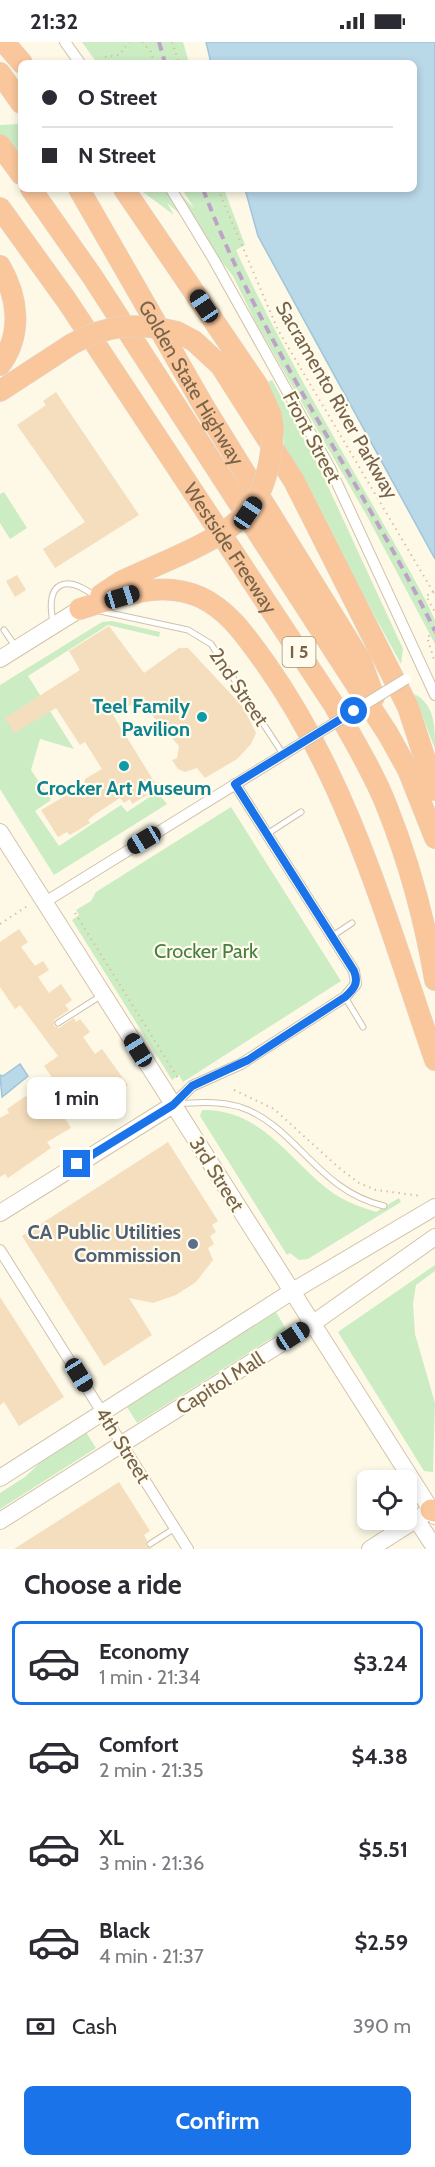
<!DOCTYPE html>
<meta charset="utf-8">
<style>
body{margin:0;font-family:Cabin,sans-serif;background:#f7f7f7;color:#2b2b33;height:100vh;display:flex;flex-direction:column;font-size:22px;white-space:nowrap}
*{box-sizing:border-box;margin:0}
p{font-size:20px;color:#7c7c81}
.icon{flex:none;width:33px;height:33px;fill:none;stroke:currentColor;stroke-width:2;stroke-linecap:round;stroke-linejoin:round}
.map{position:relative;height:1507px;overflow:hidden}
.panel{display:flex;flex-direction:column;background:#fff;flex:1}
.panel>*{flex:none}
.top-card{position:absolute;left:18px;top:18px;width:399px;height:132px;border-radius:9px;box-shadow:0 3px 9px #0003;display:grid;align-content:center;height:132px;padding:0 24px;background:#fff}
.tools{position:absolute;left:357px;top:1428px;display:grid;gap:12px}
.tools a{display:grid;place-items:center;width:60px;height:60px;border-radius:9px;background:#fff;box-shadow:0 3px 9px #0003;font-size:30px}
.end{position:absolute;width:27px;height:27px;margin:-14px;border:8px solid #1a73e8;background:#fff;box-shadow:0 0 0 3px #fff}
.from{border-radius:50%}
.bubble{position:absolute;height:42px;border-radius:9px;background:#fff;box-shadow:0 3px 9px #0003;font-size:20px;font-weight:700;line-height:42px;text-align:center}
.car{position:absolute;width:18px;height:36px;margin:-18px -9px;border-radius:8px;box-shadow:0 0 4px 2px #0007;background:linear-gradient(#222 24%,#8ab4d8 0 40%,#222 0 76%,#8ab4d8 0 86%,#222 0)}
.top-card b{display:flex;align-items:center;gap:21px;height:57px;font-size:22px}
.top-card b+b{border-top:2px solid #e1e1e2}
.top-card i{width:15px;height:15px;background:#2b2b33}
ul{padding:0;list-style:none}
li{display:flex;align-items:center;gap:18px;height:84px;margin:0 12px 9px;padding:0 12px;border:3px solid transparent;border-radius:9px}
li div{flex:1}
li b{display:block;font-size:22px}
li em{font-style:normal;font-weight:700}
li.on{border-color:#1a73e8}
li>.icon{width:54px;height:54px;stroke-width:1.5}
h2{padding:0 24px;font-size:27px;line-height:72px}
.pay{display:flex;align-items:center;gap:15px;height:66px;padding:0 24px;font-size:22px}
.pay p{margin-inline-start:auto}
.cta{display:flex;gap:12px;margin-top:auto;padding:12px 24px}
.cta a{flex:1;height:69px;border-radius:9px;background:#1a73e8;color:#fff;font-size:24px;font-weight:700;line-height:69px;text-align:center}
.status{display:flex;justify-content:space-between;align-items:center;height:42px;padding:0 30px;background:#fff;direction:ltr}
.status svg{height:16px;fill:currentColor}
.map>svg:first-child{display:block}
</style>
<div class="status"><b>21:32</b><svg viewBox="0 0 49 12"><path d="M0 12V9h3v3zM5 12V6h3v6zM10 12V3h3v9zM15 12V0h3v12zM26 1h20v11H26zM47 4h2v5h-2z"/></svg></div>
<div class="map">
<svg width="435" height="1507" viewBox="0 0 435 1507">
<rect width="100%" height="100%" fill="#fdf9e6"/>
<g fill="#ccecc4">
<path d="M82 0H183L189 21H97Z"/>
<path d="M21 82V110H0V83Z"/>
<path d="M139 147H175L194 166 182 147H224L245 203 236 208C291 330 364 442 427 561L435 578V602L367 474 256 281 233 234 192 182 167 161 174 173Z"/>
<path d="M272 338 319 425 403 607 401 622 284 408 283 391 268 340Z"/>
<path d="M4 450 27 486 10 497 0 481V452Z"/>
<path d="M112 579 160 590 159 595 108 583 28 634 74 707 40 697 31 728 51 758 35 769 59 804 121 763 127 770 157 750 167 762 54 833 0 747V643L102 580Z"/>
<path d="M414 652C435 662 435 685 435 707Z"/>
<path d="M231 765 341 939 183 1040 179 1033 172 1038 72 878 79 873 76 868 91 859 96 850Z"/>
<path d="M202 1068C263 1067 289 1119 333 1151 346 1160 361 1165 376 1170L399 1156 401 1160 308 1217 299 1218 290 1211 287 1213 200 1074Z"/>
<path d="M435 1223V1229L416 1243 413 1262 415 1292 435 1361 433 1430 424 1429 338 1290Z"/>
<path d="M276 1270 286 1287 137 1381 127 1365Z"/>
<path d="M86 1390 96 1406 0 1467V1451L25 1435 44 1417Z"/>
</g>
<g fill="#b9d8e8" stroke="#9fc5da" stroke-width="1.5">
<path d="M206 0H435V517L258 194 245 147H414V21H211Z"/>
<path d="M20 1022 28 1034 2 1055 0 1033 3 1034Z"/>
</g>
<g fill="#f4debd">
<path d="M56 350 139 473 55 526 43 507 85 480 17 383 46 363 43 359Z"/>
<path d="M17 533 26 548 15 555 6 539Z"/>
<path d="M109 584 144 631 179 606H188L243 665 256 691 251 702 237 717 205 736 197 726 185 730 178 727 172 718 177 716 179 704 139 658 113 673 155 741 149 745 152 750 132 762 130 757 124 761 120 756 94 773 88 778 90 781 70 793 67 790 58 795 41 768 84 743 85 737 102 727 85 700 80 703 56 666 14 691 5 676 80 628 69 609Z"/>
<path d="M19 887 28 900 21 905 35 924 43 919 49 928 38 935 49 951 61 942 72 958 65 963 69 968 54 978V984L59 986 74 976 76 980 80 977 90 990 83 995 95 1012 102 1007 128 1043 123 1047 126 1052 121 1056 122 1058 97 1076 81 1055 61 1070 71 1086 47 1100 51 1106 8 1136 5 1132 0 1135V1076L9 1071 7 1067 26 1054 33 1065 61 1048 44 1024 58 1014 20 963 15 967 0 945V900Z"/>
<path d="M168 1100 218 1179 212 1183 216 1190 210 1194 214 1202 208 1206 213 1218 196 1240 176 1253 153 1261 129 1256 152 1293 104 1324 22 1194Z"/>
<path d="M0 1255 64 1355 19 1384 4 1360 0 1363Z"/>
<path d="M119 1440 150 1489 144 1493 147 1498 146 1504 153 1507H14Z"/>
</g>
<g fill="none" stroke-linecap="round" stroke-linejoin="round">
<defs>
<g id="lane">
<path d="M100 569 188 588 211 602 283 712"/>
<path d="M53 580C45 539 66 532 96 555"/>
<path d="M4 588 15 604"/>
<path d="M267 792 301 770"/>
<path d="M331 895 352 881"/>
<path d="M345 955 363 985"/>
<path d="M58 981 102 953"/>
<path d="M176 1062C198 1060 219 1059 240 1065 297 1084 316 1148 384 1164"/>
<path d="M150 1502 175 1486"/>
</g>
<g id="street">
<path d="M65 0 80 21"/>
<path d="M171 147 214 218 330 426 435 653"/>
<path d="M45 860 302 701"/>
<path d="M173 1063 192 1044 241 1022 345 955 356 942 354 929 235 742"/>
<path d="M0 1208 188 1507"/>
</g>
<g id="secondary">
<path d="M0 617 80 567"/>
<path d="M0 790 435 1474"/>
<path d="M0 1171 173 1063"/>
<path d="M0 1436 291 1250 435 1165"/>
<path d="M416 1477 435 1506"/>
<path d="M0 1479 312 1282 435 1195"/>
<path d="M370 1507 431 1468"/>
</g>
<g id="highway">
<path d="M4 0 22 21"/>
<path d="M0 31 21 61"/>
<path d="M0 103 21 132"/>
<path d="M31 147 92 234 388 692 408 728 435 796"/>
<path id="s1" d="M79 147 203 363 361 619 374 655"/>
<path d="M124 147 258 344 271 373 273 387"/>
<path id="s2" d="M0 166 67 259 334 663C352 696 373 729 387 765 409 820 425 879 435 938"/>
<path d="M0 224C18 255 23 292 0 323"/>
<path d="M177 290 194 299 221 324 294 439 408 665 435 748"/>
<path d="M0 349 72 302"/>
<path d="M101 553 122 539 180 513"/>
<path d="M80 567C119 555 160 537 200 555 230 569 247 596 266 622 350 741 388 883 435 1018"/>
<path d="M431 1468 435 1469"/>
</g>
</defs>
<use href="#lane" stroke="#d0c2ab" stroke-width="7"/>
<use href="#street" stroke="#d0c2ab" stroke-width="12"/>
<use href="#secondary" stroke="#d3c4a9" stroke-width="18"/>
<use href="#highway" stroke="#dfdad3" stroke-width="22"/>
<g stroke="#d9c19f" stroke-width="2" stroke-dasharray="1.5 4.5" stroke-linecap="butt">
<path d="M142 0 151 10 154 21"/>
<path d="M172 0 179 21"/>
<path d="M105 15 119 13 129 0"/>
<path d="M218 147 278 288 435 553"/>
<path d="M434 550 426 554 435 570"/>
<path d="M435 591 427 595 435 621"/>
<path d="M75 871 178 1036"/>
<path d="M0 882 29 863"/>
<path d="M234 1048 274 1067 338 1125 359 1141 376 1148 422 1154"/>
</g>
<use href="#lane" stroke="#fff" stroke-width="5"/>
<use href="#street" stroke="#fff" stroke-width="10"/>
<use href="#secondary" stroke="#fff" stroke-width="16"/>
<use href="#highway" stroke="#fac69b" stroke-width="21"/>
<g stroke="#bea3c8" stroke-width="4" stroke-dasharray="9 6" stroke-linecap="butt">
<path d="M159 0 165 21"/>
<path d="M203 147C262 304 362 440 435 589"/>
</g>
<defs>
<path id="street-bridge" d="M302 701 406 637"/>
<g id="highway-bridge">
<path d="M72 302C107 282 139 280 177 290"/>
<path d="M180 513C245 483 269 462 273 387"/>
</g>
</defs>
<use href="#street-bridge" stroke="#d0c2ab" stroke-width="12" stroke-linecap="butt"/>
<use href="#highway-bridge" stroke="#dfdad3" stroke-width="22" stroke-linecap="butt"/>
<use href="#street-bridge" stroke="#fff" stroke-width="10"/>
<use href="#highway-bridge" stroke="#fac69b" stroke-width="21"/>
</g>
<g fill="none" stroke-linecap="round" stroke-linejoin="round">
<path stroke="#1a73e8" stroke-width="8" d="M77 1122 173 1063 192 1044 248 1018 345 955C354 947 359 941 354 929L235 742 354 669"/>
</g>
<g fill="#0f9aa8" stroke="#fffced" stroke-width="2">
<circle cx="202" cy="675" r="6"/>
<circle cx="124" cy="724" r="6"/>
</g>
<circle fill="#5c6f8a" stroke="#fffced" stroke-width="2" cx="193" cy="1202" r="6"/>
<g text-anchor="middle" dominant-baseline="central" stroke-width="4.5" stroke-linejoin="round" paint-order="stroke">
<rect fill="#fffced" stroke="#a0917a" stroke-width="1.5" x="282.5" y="595" width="33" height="30" rx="4.5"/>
<g font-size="18" font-weight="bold" fill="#786349">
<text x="299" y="610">I 5</text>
</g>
<g font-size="20" fill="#786349" stroke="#fffced">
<text stroke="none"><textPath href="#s1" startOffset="224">Golden State Highway</textPath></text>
<text transform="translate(337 358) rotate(60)">Sacramento River Parkway</text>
<text transform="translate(312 395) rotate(62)">Front Street</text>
<text stroke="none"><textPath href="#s2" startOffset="411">Westside Freeway</textPath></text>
<text transform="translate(239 645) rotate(56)">2nd Street</text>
<text transform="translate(217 1132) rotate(58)">3rd Street</text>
<text transform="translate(220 1341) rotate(-32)">Capitol Mall</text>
<text transform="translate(123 1403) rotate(58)">4th Street</text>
</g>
<g font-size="20" font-weight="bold" fill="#0d838f" stroke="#fffced" text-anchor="end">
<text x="190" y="664">Teel Family<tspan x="190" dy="23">Pavilion</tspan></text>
<text x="124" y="746" text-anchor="middle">Crocker Art Museum</text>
</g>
<g font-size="20" fill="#467f41" stroke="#fffced">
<text x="206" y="909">Crocker Park</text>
</g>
<g font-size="20" font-weight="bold" fill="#4e5e75" stroke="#fffced" text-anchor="end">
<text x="181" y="1190">CA Public Utilities<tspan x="181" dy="23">Commission</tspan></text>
</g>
</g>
</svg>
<div class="tools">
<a><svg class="icon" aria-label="locate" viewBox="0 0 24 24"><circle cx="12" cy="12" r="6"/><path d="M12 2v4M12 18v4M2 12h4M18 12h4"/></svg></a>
</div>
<i class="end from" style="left:354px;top:669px"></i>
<i class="end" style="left:77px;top:1122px"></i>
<div class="bubble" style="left:27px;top:1035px;width:99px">1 min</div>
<i class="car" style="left:204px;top:264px;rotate:326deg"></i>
<i class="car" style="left:248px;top:471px;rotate:34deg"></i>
<i class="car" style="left:122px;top:555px;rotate:73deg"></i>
<i class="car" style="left:144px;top:798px;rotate:239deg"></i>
<i class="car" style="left:138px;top:1008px;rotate:328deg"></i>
<i class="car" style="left:293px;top:1294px;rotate:57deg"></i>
<i class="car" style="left:79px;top:1333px;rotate:148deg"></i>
<div class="top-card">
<b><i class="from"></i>O Street</b>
<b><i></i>N Street</b>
</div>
</div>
<section class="panel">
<h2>Choose a ride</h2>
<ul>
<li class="on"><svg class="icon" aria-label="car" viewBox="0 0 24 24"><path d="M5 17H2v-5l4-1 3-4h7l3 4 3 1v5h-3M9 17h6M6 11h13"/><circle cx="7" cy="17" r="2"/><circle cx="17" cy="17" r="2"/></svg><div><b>Economy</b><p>1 min · 21:34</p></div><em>$3.24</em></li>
<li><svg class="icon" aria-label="car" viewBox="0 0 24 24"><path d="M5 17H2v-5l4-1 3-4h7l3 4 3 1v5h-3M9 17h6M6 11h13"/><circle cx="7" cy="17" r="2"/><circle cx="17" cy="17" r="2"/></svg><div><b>Comfort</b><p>2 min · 21:35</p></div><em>$4.38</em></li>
<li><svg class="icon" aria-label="car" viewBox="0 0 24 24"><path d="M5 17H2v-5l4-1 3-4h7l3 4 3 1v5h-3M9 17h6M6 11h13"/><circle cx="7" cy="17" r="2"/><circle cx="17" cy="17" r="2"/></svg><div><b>XL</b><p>3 min · 21:36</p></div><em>$5.51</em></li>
<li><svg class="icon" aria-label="car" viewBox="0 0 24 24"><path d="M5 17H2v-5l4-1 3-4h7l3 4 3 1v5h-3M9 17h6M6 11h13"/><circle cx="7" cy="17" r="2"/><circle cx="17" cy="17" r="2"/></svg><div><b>Black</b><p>4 min · 21:37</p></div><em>$2.59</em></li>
</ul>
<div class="pay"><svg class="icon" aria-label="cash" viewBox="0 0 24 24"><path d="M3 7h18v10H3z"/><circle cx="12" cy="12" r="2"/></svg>Cash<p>390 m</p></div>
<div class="cta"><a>Confirm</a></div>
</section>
